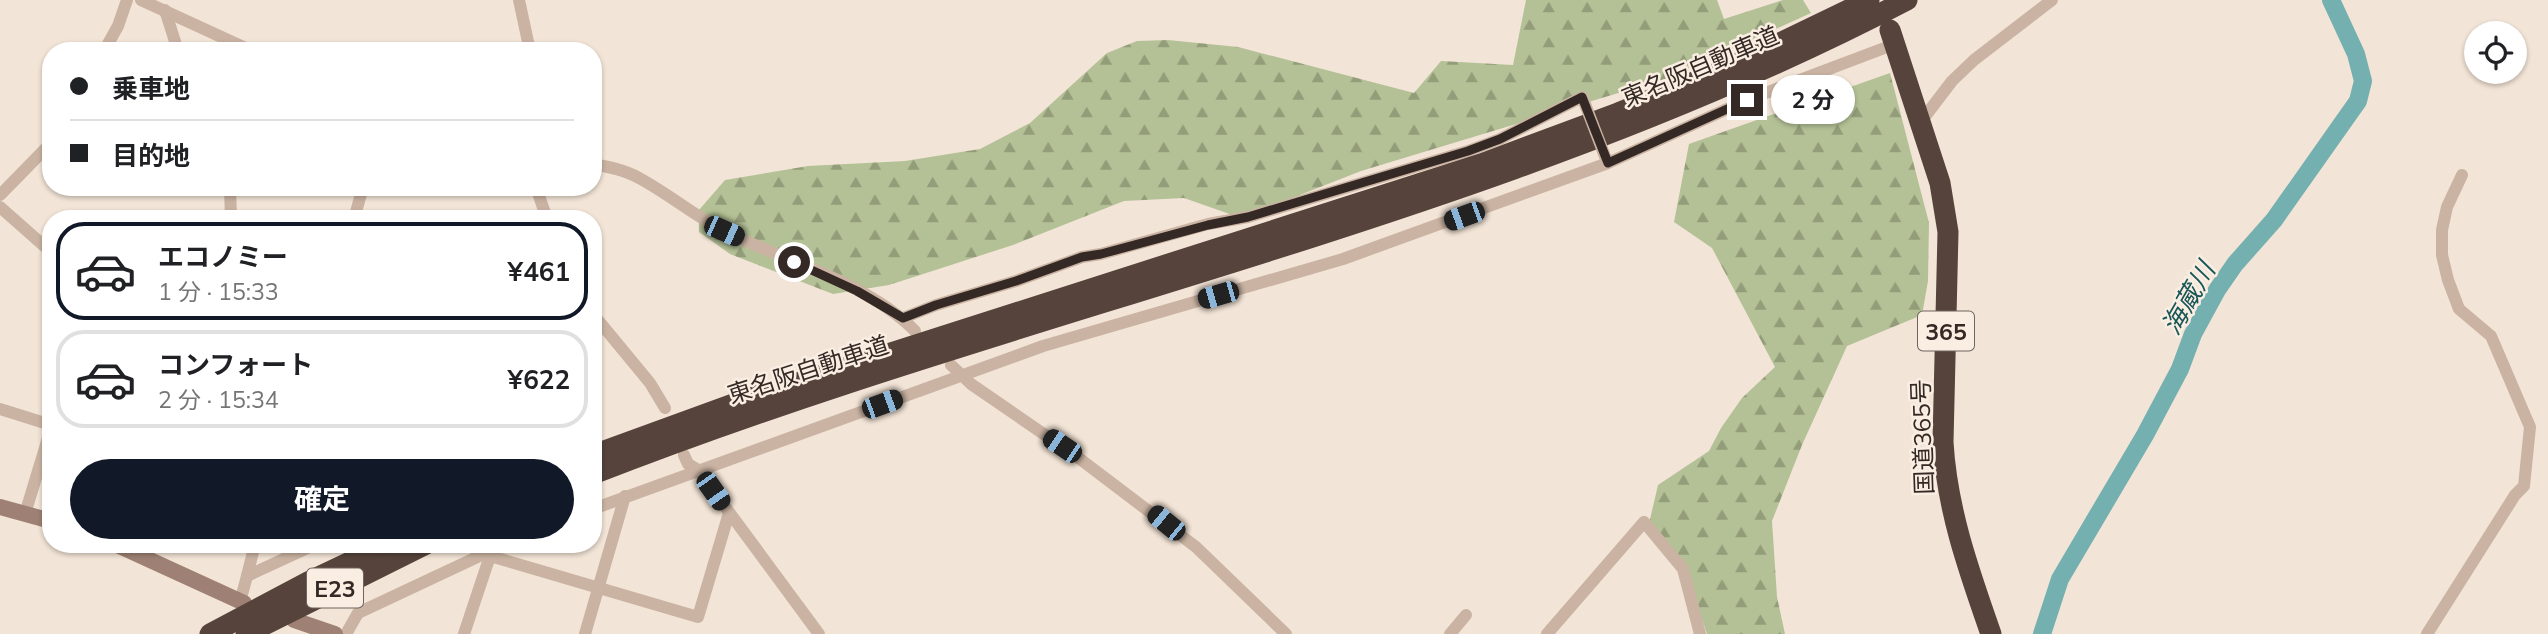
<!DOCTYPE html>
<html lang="ja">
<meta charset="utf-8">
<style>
body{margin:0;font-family:Mulish,"Noto Sans JP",sans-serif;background:#f6f6f6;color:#202124;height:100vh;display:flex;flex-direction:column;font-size:26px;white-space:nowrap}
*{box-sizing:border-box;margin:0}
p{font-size:23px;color:#757577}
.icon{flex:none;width:38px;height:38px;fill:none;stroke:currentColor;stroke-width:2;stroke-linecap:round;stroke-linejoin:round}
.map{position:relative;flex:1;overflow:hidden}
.details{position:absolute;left:42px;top:210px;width:560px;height:343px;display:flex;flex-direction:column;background:#fff;border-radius:28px;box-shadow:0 2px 5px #0004}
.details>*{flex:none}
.hud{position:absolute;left:42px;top:42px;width:560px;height:154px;border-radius:28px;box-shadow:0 2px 5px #0004;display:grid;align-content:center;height:154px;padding:0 28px;background:#fff}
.buttons{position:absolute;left:2464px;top:21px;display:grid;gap:14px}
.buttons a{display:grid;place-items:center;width:63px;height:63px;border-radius:50%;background:#fff;box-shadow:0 2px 5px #0004;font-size:35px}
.end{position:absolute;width:32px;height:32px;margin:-16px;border:9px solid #342925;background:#fff;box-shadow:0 0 0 4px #fff}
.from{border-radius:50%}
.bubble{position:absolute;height:49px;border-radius:24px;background:#fff;box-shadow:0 2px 5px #0004;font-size:23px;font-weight:700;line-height:49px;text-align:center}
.car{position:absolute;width:21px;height:42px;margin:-21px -10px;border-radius:9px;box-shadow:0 0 5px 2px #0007;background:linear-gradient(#222 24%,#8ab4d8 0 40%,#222 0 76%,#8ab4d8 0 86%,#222 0)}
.hud b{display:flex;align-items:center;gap:24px;height:66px;font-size:26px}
.hud b+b{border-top:2px solid #e0e0e0}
.hud i{width:18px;height:18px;background:#202124}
ul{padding:12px 0 0;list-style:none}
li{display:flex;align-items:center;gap:21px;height:98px;margin:0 14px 10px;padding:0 14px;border:4px solid #e0e0e0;border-radius:28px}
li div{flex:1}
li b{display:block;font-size:26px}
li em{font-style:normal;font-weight:700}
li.on{border-color:#111827}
li>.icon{width:63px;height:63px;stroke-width:1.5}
.cta{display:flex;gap:14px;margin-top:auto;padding:14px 28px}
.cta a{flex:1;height:80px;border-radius:42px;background:#111827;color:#fff;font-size:28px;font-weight:700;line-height:80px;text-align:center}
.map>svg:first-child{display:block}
</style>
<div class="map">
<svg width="2548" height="634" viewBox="0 0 2548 634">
<defs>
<pattern id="forest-firs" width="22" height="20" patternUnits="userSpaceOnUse" patternTransform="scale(1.75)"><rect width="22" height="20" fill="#b4c196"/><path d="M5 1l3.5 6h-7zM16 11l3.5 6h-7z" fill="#939d7a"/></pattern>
</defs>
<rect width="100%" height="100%" fill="#f2e4d6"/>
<g fill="url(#forest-firs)">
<path d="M1526 0H1717L1724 19 1783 0H1803L1811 13 1668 78 1361 171 1241 218 1184 198 1124 201 1013 245 889 285 833 294 730 254 699 232V210L725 180 808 166 905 161 980 149 1030 123 1107 53 1137 41 1168 40 1238 47 1414 93 1441 61 1513 65Z"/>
<path d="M1890 73 1929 223 1928 281 1922 315 1847 346 1802 445 1772 521 1777 597 1785 634H1707L1689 581 1648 528 1658 485 1709 451 1721 428 1742 398 1775 367 1712 248 1674 222 1689 144Z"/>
</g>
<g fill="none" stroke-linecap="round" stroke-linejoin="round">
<path stroke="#74b0b0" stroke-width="18" d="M2042 634 2060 579 2145 435 2180 369 2193 334 2217 290 2235 264 2274 220 2358 101 2363 81 2356 54 2331 0"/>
<g stroke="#cab3a2" stroke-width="12">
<path d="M141 0 252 51"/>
<path d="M519 0 530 51"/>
<path d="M165 10 178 51"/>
<path d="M104 51 118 26 127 0"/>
<path d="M1920 123 1952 81 1974 60 2052 0"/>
<path d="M593 164C609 167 625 170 639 178 669 194 696 217 726 232 787 262 867 282 915 331"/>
<path d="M230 187 231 219"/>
<path d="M536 187 547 219"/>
<path d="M0 195 51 143"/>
<path d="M0 207 51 252"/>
<path d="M354 219 363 187"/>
<path d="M593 314 650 383 665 408"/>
<path d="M903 318 936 305 1016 281 1082 257 1101 254 1208 224 1248 217 1468 151 1500 139 1582 97 1585 104"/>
<path d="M951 365 971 384 1080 459 1196 547 1286 634"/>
<path d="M0 409 51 425"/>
<path d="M684 455 688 464 698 470 819 634"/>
<path d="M593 509 1043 346 1343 259 1608 163 1747 100 1895 44"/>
<path d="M25 514 51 428"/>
<path d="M490 556 698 617 729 513"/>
<path d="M247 576 255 544"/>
<path d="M240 602 247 576 316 544"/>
<path d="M346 634 358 613 505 544"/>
<path d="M464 634 490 556 488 551"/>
<path d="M585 634 625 496"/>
<path d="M1450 634 1466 615"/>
<path d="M1547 634 1644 522 1683 569 1700 634"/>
<path d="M2427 634 2515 495 2524 486 2530 427 2491 336 2459 309 2448 280 2442 255V230L2447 207 2462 175"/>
</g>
<g stroke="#9e8174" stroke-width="16">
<path d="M0 507 51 521"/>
<path d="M115 544 244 603"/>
<path d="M294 620 335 634"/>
</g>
<g stroke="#56433b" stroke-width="21">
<path d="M1890 30 1940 183 1948 232 1943 442C1947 510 1969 571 1991 634"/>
<path d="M593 455 744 400 1481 164 1618 113 1726 69 1869 0"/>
<path d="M593 474C1027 304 1492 217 1907 0"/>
<path d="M210 634 308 582 388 544"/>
<path d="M246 634 426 544"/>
</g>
<path stroke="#cab3a2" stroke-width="12" d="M1585 104 1606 159"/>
</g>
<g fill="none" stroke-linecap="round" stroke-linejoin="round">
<path stroke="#342925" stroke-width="9" d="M794 262 857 291 903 318 936 305 1016 281 1082 257 1101 254 1208 225 1248 217 1468 151 1500 139 1582 97 1608 163 1747 100"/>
</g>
<g text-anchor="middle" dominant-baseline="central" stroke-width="5" stroke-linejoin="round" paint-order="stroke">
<g fill="#faeee3" stroke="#6f645e" stroke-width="2">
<rect x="1918" y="311.5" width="56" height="39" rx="5"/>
<rect x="307" y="568.5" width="56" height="39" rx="5"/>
</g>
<g font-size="23" font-weight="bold" fill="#342925">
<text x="1946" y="331">365</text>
<text x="335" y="588">E23</text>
</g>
<g font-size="24" fill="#342925" stroke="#faeee3">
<text transform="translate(1700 66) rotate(-23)">東名阪自動車道</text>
<text transform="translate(808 369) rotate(-18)">東名阪自動車道</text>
<text transform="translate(1922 437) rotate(-92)">国道365号</text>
</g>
<g font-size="26" font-style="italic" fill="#195657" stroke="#faeee3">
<text transform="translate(2188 298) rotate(-60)">海蔵川</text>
</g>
</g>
</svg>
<div class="buttons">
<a><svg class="icon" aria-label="locate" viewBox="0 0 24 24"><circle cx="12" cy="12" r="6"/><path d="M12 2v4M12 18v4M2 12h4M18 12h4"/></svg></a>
</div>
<i class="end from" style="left:794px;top:262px"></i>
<i class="end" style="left:1747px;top:100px"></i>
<div class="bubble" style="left:1771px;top:75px;width:84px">2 分</div>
<i class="car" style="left:1464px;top:216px;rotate:250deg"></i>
<i class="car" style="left:724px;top:231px;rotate:114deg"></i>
<i class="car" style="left:1218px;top:295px;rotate:254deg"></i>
<i class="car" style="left:882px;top:404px;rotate:70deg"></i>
<i class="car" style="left:1062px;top:446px;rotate:304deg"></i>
<i class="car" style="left:713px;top:491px;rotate:145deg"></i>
<i class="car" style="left:1166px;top:523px;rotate:309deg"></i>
<div class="hud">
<b><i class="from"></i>乗車地</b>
<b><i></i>目的地</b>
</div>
<section class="details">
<ul>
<li class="on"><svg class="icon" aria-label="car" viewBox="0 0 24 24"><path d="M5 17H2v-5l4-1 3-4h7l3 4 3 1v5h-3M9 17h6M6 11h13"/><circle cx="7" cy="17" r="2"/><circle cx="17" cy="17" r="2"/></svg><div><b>エコノミー</b><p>1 分 · 15:33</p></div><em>¥461</em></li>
<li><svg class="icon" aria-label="car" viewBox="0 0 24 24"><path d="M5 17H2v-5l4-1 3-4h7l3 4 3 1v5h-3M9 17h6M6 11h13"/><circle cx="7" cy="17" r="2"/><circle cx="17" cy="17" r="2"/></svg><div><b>コンフォート</b><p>2 分 · 15:34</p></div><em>¥622</em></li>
</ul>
<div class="cta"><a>確定</a></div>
</section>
</div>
